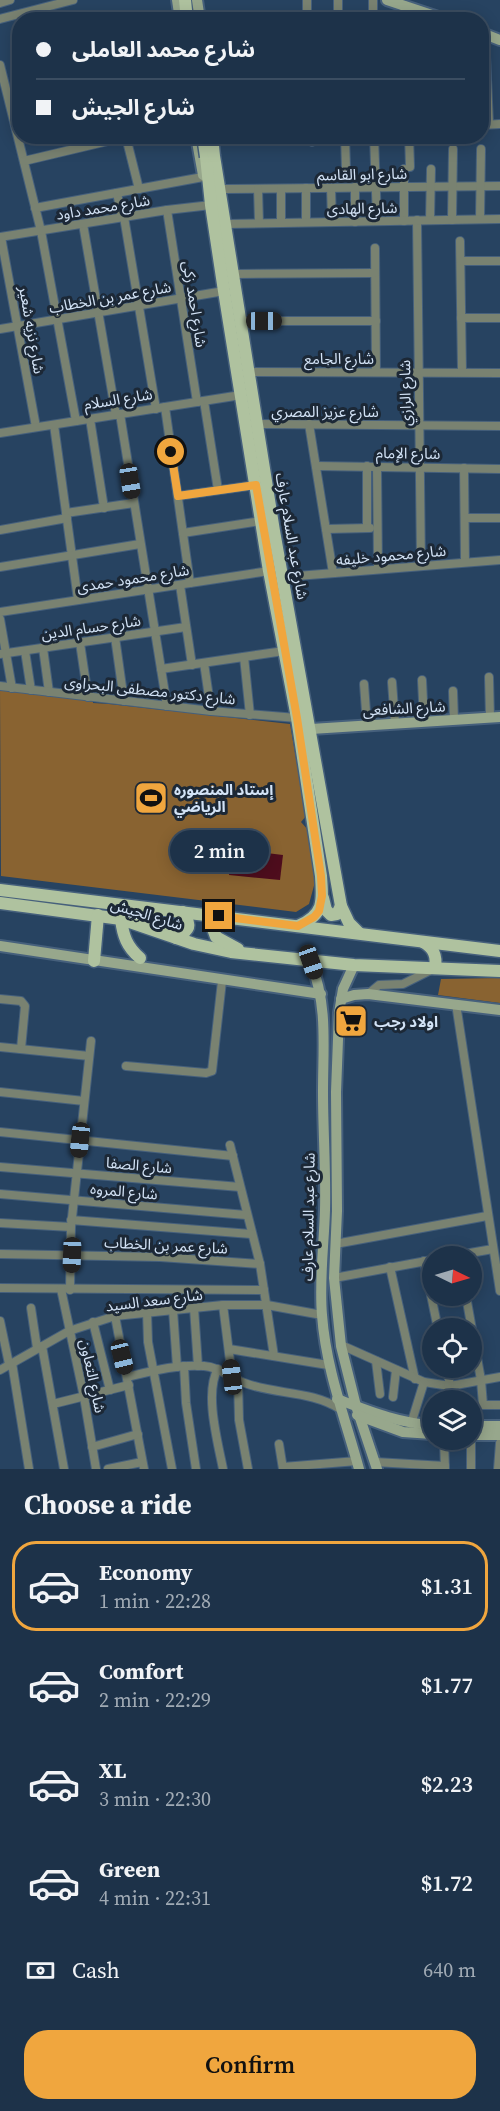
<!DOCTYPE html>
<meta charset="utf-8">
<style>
body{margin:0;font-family:"Source Serif 4","Noto Sans Arabic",serif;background:#253a50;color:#f1f3f6;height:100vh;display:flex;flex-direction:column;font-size:22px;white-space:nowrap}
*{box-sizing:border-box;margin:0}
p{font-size:20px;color:#a0aab4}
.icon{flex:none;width:33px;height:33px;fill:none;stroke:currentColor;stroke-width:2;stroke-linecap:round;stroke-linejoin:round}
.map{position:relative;height:1469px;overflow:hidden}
.details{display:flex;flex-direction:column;background:#1d3249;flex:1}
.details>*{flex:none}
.hud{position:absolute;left:12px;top:12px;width:477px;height:132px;border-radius:24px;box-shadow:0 3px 15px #0003,0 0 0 2px #3b4d61;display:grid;align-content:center;height:132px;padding:0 24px;background:#1d3249}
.needle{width:39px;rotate:95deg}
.tools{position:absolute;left:422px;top:1246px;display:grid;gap:12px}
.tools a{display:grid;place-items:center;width:60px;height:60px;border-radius:50%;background:#1d3249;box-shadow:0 3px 15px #0003,0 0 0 2px #3b4d61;font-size:30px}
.end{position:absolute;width:27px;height:27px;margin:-14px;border:8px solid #f0a63e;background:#111;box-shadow:0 0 0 3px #111}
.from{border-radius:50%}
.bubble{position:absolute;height:42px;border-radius:21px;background:#1d3249;box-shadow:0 3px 15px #0003,0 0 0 2px #3b4d61;font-size:20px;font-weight:600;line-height:42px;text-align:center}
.car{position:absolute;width:18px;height:36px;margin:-18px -9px;border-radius:8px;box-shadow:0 0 4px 2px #0007;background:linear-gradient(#222 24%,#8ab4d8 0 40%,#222 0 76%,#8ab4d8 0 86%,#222 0)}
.hud b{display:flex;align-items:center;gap:21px;height:57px;font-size:22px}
.hud b+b{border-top:2px solid #3b4d61}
.hud i{width:15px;height:15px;background:#f1f3f6}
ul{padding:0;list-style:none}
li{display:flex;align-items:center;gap:18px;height:90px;margin:0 12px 9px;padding:0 12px;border:3px solid transparent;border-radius:24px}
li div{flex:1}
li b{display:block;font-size:22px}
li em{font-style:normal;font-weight:600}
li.on{border-color:#f0a63e}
li>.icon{width:54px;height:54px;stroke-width:1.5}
h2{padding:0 24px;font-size:27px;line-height:72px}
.pay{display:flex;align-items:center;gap:15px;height:66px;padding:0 24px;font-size:22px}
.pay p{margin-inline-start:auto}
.action{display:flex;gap:12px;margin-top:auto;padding:12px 24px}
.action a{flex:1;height:69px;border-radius:24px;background:#f0a63e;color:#111;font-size:24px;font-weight:600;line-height:69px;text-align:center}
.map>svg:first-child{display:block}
</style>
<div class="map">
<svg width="500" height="1469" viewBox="0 0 500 1469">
<rect width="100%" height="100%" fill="#274361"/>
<g fill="#896331">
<path d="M0 690 93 700V703L109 704 290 724 306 816 301 822 308 830 315 882 309 904 296 912 1 876Z"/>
<path d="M500 978V1003L438 995 441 979Z"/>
</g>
<path fill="#4e0d1d" d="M232 849 283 855 280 880 229 875Z"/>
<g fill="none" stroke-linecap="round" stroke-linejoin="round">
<defs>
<g id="street">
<path d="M307 0V20"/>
<path d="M338 0V20"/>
<path d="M373 0V20"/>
<path d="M0 3 10 0"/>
<path d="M404 5 405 20"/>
<path d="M0 19 73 0"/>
<path d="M243 20H270"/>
<path d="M485 34 489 124"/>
<path d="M0 65 41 231 76 421"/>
<path d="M482 125 500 124"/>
<path d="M312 136V142"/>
<path d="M345 136 346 169"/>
<path d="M374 136 377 221"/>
<path d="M409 136 410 167"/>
<path d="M126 137 139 189"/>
<path d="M24 161 129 136"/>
<path d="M355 187V222"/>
<path d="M306 188V222"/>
<path d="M331 188 332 222"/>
<path d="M225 189 500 186"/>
<path d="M258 189 259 223"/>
<path d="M281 189V223"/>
<path d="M117 193 122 217"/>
<path d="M35 208 203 177"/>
<path d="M167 210 197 402"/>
<path d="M124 217 156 409"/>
<path d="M480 219 481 149"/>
<path d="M417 220 421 566"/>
<path d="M430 220 431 169"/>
<path d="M452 220 453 149"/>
<path d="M404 221V169"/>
<path d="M83 224 116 415"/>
<path d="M225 224 500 219"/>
<path d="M0 237 167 210 211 205"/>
<path d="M1 237 36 427"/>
<path d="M460 241 462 372"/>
<path d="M375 248 376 372"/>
<path d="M461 261H500"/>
<path d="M233 274 375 273"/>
<path d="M461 318H500"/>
<path d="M241 321H376"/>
<path d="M0 329 224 291"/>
<path d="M250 372 500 373"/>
<path d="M204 401 218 490"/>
<path d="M165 407 190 583"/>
<path d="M120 414 167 706"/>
<path d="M90 419 104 508"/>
<path d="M259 424 500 426"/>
<path d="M309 424 333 573"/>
<path d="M54 425 78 600"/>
<path d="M0 433 241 395"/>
<path d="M316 466 500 469"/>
<path d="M367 466V528"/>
<path d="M377 466 378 569"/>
<path d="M464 468 465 562"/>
<path d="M178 496 256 485"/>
<path d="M66 513 134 503"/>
<path d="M465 518H500"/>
<path d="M326 529 370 528"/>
<path d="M0 530 67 518"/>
<path d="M183 533 261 521"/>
<path d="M0 567 140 544"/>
<path d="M284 577 500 560"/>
<path d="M180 585 192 665"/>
<path d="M0 612 269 571"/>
<path d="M0 619 12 688"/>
<path d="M115 637 124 701"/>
<path d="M80 643 88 697"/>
<path d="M43 648 49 692"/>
<path d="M25 651 31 690"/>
<path d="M0 654 186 627"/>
<path d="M244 657 250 715"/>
<path d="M204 663 211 711"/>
<path d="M161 669 284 651"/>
<path d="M489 677 490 718"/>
<path d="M422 680 424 722"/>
<path d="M392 682 395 723"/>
<path d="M364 684 367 725"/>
<path d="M0 686 211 711 297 718"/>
<path d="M453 691 454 720"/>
<path d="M368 994 379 985 403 984 431 970"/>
<path d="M0 999 21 1001 25 1006 21 1049"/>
<path d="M456 1004 500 1291"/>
<path d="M0 1047 89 1056"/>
<path d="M126 1066 206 1073 212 1071 222 981"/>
<path d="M0 1092 84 1101"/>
<path d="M0 1132 233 1156"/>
<path d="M230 1145 260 1264 274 1356"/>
<path d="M0 1167 240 1187"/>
<path d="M0 1194 246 1215"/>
<path d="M71 1220 251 1234"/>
<path d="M0 1223 71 1227"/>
<path d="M335 1244 487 1216"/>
<path d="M0 1254 160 1257 260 1264"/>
<path d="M447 1257 493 1249"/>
<path d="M424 1261 438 1329"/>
<path d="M390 1267 415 1379"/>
<path d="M334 1278 432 1260"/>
<path d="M0 1288 264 1290"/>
<path d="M61 1289 84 1397 96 1469"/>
<path d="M70 1290 71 1227 91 1041"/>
<path d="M466 1296 481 1380 483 1405H500"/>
<path d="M223 1305 232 1377"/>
<path d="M31 1308 37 1348"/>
<path d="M194 1308 198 1366"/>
<path d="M173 1310 177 1367"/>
<path d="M147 1312 148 1342 172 1469"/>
<path d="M115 1316 144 1469"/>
<path d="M0 1321 9 1364"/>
<path d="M93 1322 110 1390"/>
<path d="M341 1345 424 1382 450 1386 500 1377"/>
<path d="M42 1346 64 1469"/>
<path d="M229 1349 328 1365"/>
<path d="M376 1361 380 1394"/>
<path d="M12 1363 29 1469"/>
<path d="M184 1366 186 1403 196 1469"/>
<path d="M447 1368 450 1386"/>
<path d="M218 1369C204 1392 218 1443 223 1469"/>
<path d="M0 1370 69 1331 115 1316 223 1305H267L322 1315"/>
<path d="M127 1377C152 1371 178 1364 204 1366 219 1367 229 1377 242 1382 273 1395 311 1390 340 1409"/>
<path d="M238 1380 239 1420 248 1469"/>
<path d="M393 1397 396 1370"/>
<path d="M446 1401 448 1386"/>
<path d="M53 1404 129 1385"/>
<path d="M411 1424 424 1382"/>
<path d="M471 1435V1469"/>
<path d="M444 1440 445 1469"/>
<path d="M279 1444 283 1469"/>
<path d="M92 1447 138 1434"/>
<path d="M375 1462 445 1466"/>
<path d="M283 1467 357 1461"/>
<path d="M108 1469 142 1462"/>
<path d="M498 1469 500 1443"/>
</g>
<g id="secondary">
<path d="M177 0 180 20"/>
<path d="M197 0 200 20"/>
<path d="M387 0 447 20"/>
<path d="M482 33 500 40"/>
<path d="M196 136 203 175"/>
<path d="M311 729 500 717"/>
<path d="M0 946 321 994"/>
<path d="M311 962C328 1008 323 1044 323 1092 323 1131 326 1171 325 1210 324 1245 319 1280 322 1315 326 1369 345 1418 359 1469"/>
<path d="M354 965 343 989 339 1013 336 1092 337 1211 334 1278 341 1346 356 1406 377 1469"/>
<path d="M341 999 354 995 368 994 500 1010"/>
<path d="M337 1399C369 1411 398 1423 432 1425"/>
<path d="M357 1415 403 1432 432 1434"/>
<path d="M471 1426H500"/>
<path d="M471 1435H500"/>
</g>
<g id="primary">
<path d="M185 0 187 20"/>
<path d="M214 156 274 531 341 906 349 923 359 933"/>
<path d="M206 157 211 205 224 291 269 571 297 718 321 876C323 902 324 915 298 926"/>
<path d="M0 890 500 951"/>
<path d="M323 898 326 910 331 915 337 914 341 906"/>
<path d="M0 903 121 919 194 944 231 952 354 965 500 971"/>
<path d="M219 917 212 926 216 937 238 949"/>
<path d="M121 919C123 936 127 947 140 958"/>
<path d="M176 938C190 930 192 926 183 912"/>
<path d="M423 942C434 948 437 956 435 968"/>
<path d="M94 961 98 915"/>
</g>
</defs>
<use href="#street" stroke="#46607c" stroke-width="10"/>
<use href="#secondary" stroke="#46607c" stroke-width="14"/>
<use href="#primary" stroke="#46607c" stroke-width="15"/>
<use href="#street" stroke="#798271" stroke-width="8"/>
<use href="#secondary" stroke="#97a78c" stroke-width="10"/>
<use href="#primary" stroke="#afc29f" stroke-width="12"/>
<defs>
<g id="primary-bridge">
<path d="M203 136 206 157"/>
<path d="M212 136 214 156"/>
</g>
</defs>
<use href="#primary-bridge" stroke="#46607c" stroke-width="15" stroke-linecap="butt"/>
<use href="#primary-bridge" stroke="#afc29f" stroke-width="12"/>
</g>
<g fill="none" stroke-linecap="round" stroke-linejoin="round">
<path stroke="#f0a63e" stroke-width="8" d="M171 452 178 496 256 485 297 718 321 876 322 896 319 911 314 917 298 926 219 916"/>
</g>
<defs>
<symbol id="stadium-square" viewBox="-11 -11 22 22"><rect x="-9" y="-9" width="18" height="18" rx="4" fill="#f0a63e" stroke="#1c2836"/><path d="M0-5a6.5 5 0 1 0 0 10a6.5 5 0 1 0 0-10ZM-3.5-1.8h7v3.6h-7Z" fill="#111"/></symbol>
<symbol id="supermarket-square" viewBox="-11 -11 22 22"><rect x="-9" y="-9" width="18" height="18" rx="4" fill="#f0a63e" stroke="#1c2836"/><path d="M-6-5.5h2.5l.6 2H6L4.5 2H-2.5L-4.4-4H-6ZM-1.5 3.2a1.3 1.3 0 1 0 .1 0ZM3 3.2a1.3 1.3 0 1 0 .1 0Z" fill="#111"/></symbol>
</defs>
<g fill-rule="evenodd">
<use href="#stadium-square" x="132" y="779" width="38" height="38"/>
<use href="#supermarket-square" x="332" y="1002" width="38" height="38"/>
</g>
<g text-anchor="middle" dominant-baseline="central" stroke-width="6" stroke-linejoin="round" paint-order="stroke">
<g font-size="15" fill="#d3e3f6" stroke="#1c2836">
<text transform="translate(362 174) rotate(-1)">شارع ابو القاسم</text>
<text transform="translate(103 207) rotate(-9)">شارع محمد داود</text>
<text transform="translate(362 208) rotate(-1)">شارع الهادى</text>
<text transform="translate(110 297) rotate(-10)">شارع عمر بن الخطاب</text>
<text transform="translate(195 304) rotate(81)">شارع احمد زكى</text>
<text transform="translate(32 330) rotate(80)">شارع نزيه شعير</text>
<text x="339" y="358">شارع الجامع</text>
<text transform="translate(405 393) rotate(-91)">شارع الرازي</text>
<text transform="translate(118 399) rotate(-9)">شارع السلام</text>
<text x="325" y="411">شارع عزيز المصري</text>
<text transform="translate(408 453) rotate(1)">شارع الإمام</text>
<text transform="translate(292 536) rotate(80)">شارع عبد السلام عارف</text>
<text transform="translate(391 555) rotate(-5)">شارع محمود خليفه</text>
<text transform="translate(133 578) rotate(-9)">شارع محمود حمدى</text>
<text transform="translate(91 627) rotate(-8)">شارع حسام الدين</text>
<text transform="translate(150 690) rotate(6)">شارع دكتور مصطفى البحراوى</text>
<text transform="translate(404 708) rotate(-3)">شارع الشافعى</text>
<text transform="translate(147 914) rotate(17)">شارع الجيش</text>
<text transform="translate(139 1165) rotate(5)">شارع الصفا</text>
<text transform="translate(124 1191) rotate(5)">شارع المروه</text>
<text transform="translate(308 1217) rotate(-89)">شارع عبد السلام عارف</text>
<text transform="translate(166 1245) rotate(3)">شارع عمر بن الخطاب</text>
<text transform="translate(154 1300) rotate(-7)">شارع سعد السيد</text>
<text transform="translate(93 1376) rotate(78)">شارع التعاون</text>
</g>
<g font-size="15" font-weight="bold" fill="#d3e3f6" stroke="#1c2836" text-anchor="start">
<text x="174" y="789">إستاد المنصوره<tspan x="174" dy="17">الرياضي</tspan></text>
<text x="374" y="1021">اولاد رجب</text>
</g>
</g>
</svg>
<div class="tools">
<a><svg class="needle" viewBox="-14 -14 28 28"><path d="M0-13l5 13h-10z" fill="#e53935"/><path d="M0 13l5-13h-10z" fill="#a0aab4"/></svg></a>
<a><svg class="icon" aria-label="locate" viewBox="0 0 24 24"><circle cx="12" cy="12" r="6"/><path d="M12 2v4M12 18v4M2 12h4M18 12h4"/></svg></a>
<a><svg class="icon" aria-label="layers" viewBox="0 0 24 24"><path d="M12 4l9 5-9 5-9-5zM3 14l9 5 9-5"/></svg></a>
</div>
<i class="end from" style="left:171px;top:452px"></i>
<i class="end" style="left:219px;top:916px"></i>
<div class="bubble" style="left:170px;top:830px;width:99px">2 min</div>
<i class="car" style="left:264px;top:321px;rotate:90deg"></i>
<i class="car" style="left:130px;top:481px;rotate:171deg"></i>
<i class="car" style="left:311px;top:962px;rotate:161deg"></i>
<i class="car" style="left:80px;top:1140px;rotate:186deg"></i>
<i class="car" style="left:72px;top:1255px;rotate:182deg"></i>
<i class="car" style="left:122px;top:1357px;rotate:166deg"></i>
<i class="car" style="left:232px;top:1377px;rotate:353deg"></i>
<div class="hud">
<b><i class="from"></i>شارع محمد العاملى</b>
<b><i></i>شارع الجيش</b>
</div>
</div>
<section class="details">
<h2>Choose a ride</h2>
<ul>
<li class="on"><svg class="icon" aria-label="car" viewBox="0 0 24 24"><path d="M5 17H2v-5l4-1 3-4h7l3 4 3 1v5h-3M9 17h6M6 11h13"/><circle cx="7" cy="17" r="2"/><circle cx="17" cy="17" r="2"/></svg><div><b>Economy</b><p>1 min · 22:28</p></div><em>$1.31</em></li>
<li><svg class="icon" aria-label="car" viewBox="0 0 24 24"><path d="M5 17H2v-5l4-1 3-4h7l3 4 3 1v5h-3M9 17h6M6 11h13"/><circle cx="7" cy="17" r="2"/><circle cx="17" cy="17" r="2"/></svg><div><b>Comfort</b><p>2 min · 22:29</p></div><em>$1.77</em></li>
<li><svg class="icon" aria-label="car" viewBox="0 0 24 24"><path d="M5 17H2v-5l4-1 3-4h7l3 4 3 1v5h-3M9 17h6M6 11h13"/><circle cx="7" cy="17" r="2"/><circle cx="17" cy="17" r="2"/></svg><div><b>XL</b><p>3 min · 22:30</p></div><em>$2.23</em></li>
<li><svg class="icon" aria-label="car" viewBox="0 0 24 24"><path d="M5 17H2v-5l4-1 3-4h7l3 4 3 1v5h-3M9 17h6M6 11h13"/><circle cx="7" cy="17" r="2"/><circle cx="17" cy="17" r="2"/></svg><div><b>Green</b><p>4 min · 22:31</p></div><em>$1.72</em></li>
</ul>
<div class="pay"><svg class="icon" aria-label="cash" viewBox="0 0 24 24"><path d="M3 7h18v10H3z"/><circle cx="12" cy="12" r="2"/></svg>Cash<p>640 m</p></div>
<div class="action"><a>Confirm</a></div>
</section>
